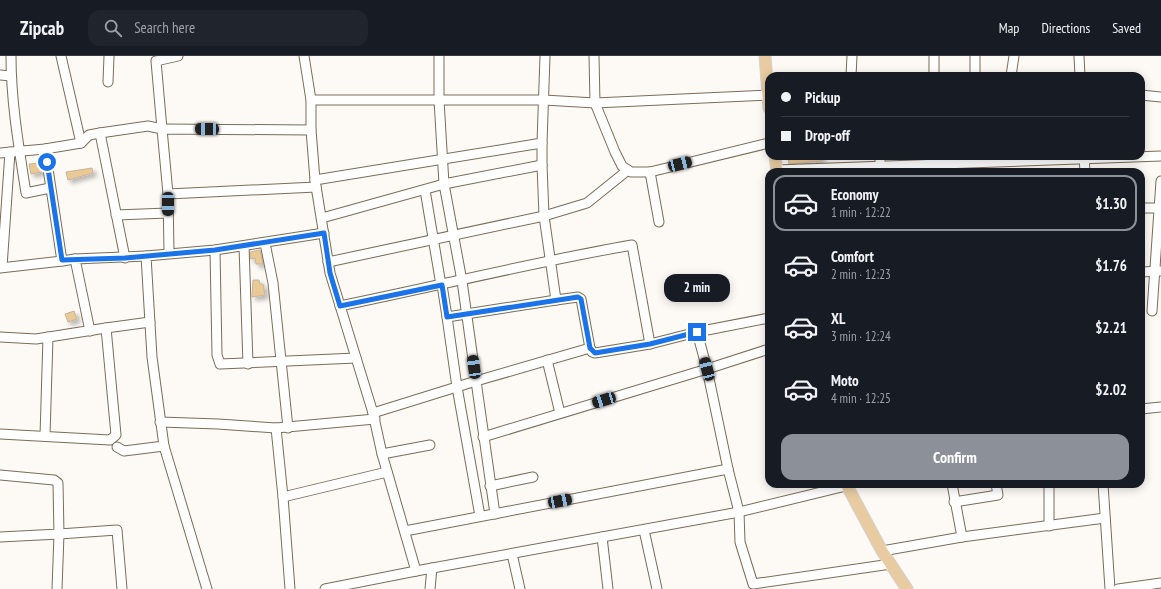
<!DOCTYPE html>
<meta charset="utf-8">
<style>
body{margin:0;font-family:"PT Sans Narrow",sans-serif;background:#20242c;color:#f1f3f6;height:100vh;display:flex;flex-direction:column;font-size:15px;white-space:nowrap}
*{box-sizing:border-box;margin:0}
p{font-size:13px;color:#9ea1a6}
.icon{flex:none;width:22px;height:22px;fill:none;stroke:currentColor;stroke-width:2;stroke-linecap:round;stroke-linejoin:round}
.map{position:relative;flex:1;overflow:hidden}
.sheet{position:absolute;left:765px;top:112px;width:380px;height:320px;display:flex;flex-direction:column;background:#171b24;border-radius:12px;box-shadow:0 2px 10px #0003}
.sheet>*{flex:none}
.banner{position:absolute;left:765px;top:16px;width:380px;height:88px;border-radius:12px;box-shadow:0 2px 10px #0003;display:grid;align-content:center;height:88px;padding:0 16px;background:#171b24}
.end{position:absolute;width:18px;height:18px;margin:-9px;border:5px solid #1a73e8;background:#fff;box-shadow:0 0 0 2px #fff}
.from{border-radius:50%}
.bubble{position:absolute;height:28px;border-radius:12px;background:#171b24;box-shadow:0 2px 10px #0003;font-size:13px;font-weight:700;line-height:28px;text-align:center}
.car{position:absolute;width:12px;height:24px;margin:-12px -6px;border-radius:5px;box-shadow:0 0 3px 1px #0007;background:linear-gradient(#222 24%,#8ab4d8 0 40%,#222 0 76%,#8ab4d8 0 86%,#222 0)}
.banner b{display:flex;align-items:center;gap:14px;height:38px;font-size:15px}
.banner b+b{border-top:1px solid #363941}
.banner i{width:10px;height:10px;background:#f1f3f6}
ul{padding:7px 0 0;list-style:none}
li{display:flex;align-items:center;gap:12px;height:56px;margin:0 8px 6px;padding:0 8px;border:2px solid transparent;border-radius:12px}
li div{flex:1}
li b{display:block;font-size:15px}
li em{font-style:normal;font-weight:700}
li.active{border-color:#8c9099}
li>.icon{width:36px;height:36px;stroke-width:1.5}
.primary-button{display:flex;gap:8px;margin-top:auto;padding:8px 16px}
.primary-button a{flex:1;height:46px;border-radius:12px;background:#8c9099;color:#fff;font-size:16px;font-weight:700;line-height:46px;text-align:center}
header{display:flex;align-items:center;gap:24px;box-sizing:border-box;height:56px;padding:0 20px;background:#171b24;border-bottom:1px solid #363941}
header strong{font-size:19px}
nav{display:flex;gap:22px;margin-inline-start:auto;font-size:14px}
.search{width:280px;height:36px;background:#20242c;display:flex;align-items:center;gap:10px;box-sizing:border-box;padding:0 14px;border-radius:12px;color:#9ea1a6;font-size:15px}
.map>svg:first-child{display:block}
</style>
<header>
<strong>Zipcab</strong>
<div class="search"><svg class="icon" aria-label="search" viewBox="0 0 24 24"><circle cx="10" cy="10" r="6"/><path d="M15 15l6 6"/></svg>Search here</div>
<nav><a>Map</a><a>Directions</a><a>Saved</a></nav>
</header>
<div class="map">
<svg width="1161" height="533" viewBox="0 0 1161 533">
<defs>
<filter id="shadow"><feDropShadow dx="3.5" dy="3.5" stdDeviation="2" flood-color="#0004"/></filter>
</defs>
<rect width="100%" height="100%" fill="#fdf9f5"/>
<g fill="#ebc995" stroke="#c5b59e" filter="url(#shadow)">
<path d="M788 100H822V105L789 108Z"/>
<path d="M41 107 42 116 31 118 29 108Z"/>
<path d="M92 112 93 117 68 124 66 116Z"/>
<path d="M260 194 263 208H256L255 202 250 203V196Z"/>
<path d="M253 224H259L260 228H263L265 239 252 241Z"/>
<path d="M74 255 77 263 68 266 65 258Z"/>
</g>
<g fill="none" stroke-linecap="round" stroke-linejoin="round">
<defs>
<g id="minor">
<path d="M11 0C11 46 19 92 26 137L50 132"/>
<path d="M61 0 81 87"/>
<path d="M304 0 311 44V74L315 124 330 217 373 357 382 398 416 515 739 456 846 430"/>
<path d="M594 0 595 47 615 96 622 110 631 116H650L769 87"/>
<path d="M934 0V20"/>
<path d="M975 0V20"/>
<path d="M1079 0 1080 20"/>
<path d="M0 19 11 20"/>
<path d="M851 20 852 0"/>
<path d="M1011 20 1014 0"/>
<path d="M108 26 109 0"/>
<path d="M1141 39 1161 41"/>
<path d="M311 44H544L595 47 769 39"/>
<path d="M100 77 125 202"/>
<path d="M45 93 62 205 75 203"/>
<path d="M0 97 45 93 81 87 89 79 100 77 148 70 162 73 156 5 178 0"/>
<path d="M880 100V111"/>
<path d="M1084 100 1085 116"/>
<path d="M542 109 544 160 556 244 578 241 581 243 590 292"/>
<path d="M776 114 1161 100"/>
<path d="M650 116 659 166"/>
<path d="M315 124 542 87 545 0"/>
<path d="M425 134 441 229"/>
<path d="M168 138 316 131"/>
<path d="M1141 152H1161"/>
<path d="M116 159 168 157"/>
<path d="M322 162 444 128 542 109V87"/>
<path d="M265 187 273 227 288 372"/>
<path d="M244 190 248 308"/>
<path d="M215 194 217 299 220 308 356 302"/>
<path d="M169 197 168 138 162 73 311 74"/>
<path d="M328 206 544 160 587 147 628 114"/>
<path d="M2 211 10 96"/>
<path d="M0 212 62 205"/>
<path d="M1141 216 1160 215"/>
<path d="M442 229 447 261 556 244"/>
<path d="M340 250C438 230 534 206 632 189L650 288"/>
<path d="M1152 255 1161 125"/>
<path d="M447 261 457 331 480 460"/>
<path d="M90 275 75 203 146 200"/>
<path d="M0 281 36 283 106 272"/>
<path d="M547 304 560 357"/>
<path d="M1141 353 1161 351"/>
<path d="M373 357 476 325 462 225 444 128 439 44V0"/>
<path d="M160 366 218 368 276 372 375 363"/>
<path d="M276 372 283 441 387 416"/>
<path d="M0 378 110 384 116 379 106 272 150 266"/>
<path d="M45 380 48 281"/>
<path d="M483 381 707 313 697 276 769 262"/>
<path d="M117 391 124 395 164 390"/>
<path d="M382 398 430 389"/>
<path d="M728 413 707 313 769 293"/>
<path d="M0 419 54 424 58 427 59 478 0 481"/>
<path d="M952 428 962 481"/>
<path d="M1103 428 1110 533"/>
<path d="M490 430 533 421"/>
<path d="M283 441 290 533"/>
<path d="M954 446 998 439 996 428"/>
<path d="M495 458 476 325 590 292 592 296 595 297 650 288 697 276"/>
<path d="M1049 470V428"/>
<path d="M644 474 657 533"/>
<path d="M405 475 728 413 739 456 740 486 753 528 891 508"/>
<path d="M602 481 608 533"/>
<path d="M882 495 962 481 1105 462"/>
<path d="M512 498 520 533"/>
<path d="M57 533 59 478 117 474 122 533"/>
<path d="M207 533 164 390 152 301 146 200 215 194 324 177"/>
<path d="M325 533 416 515"/>
<path d="M430 533 432 512"/>
<path d="M1118 533 1161 527"/>
</g>
<g id="major">
<path d="M765 0 769 52"/>
<path d="M775 100 777 116"/>
<path d="M846 428 882 495 907 533"/>
</g>
</defs>
<use href="#minor" stroke="#7b6d57" stroke-width="11"/>
<use href="#major" stroke="#d4d3d2" stroke-width="13"/>
<use href="#minor" stroke="#fff" stroke-width="9"/>
<use href="#major" stroke="#e8cba0" stroke-width="11"/>
</g>
<g fill="none" stroke-linecap="round" stroke-linejoin="round">
<path stroke="#1a73e8" stroke-width="5" d="M47 106 62 204 125 202 215 194 324 177 330 217 340 250 442 229 447 261 578 241 581 243 590 292 595 297 650 288 697 276"/>
</g>
</svg>
<i class="end from" style="left:47px;top:106px"></i>
<i class="end" style="left:697px;top:276px"></i>
<div class="bubble" style="left:664px;top:218px;width:66px">2 min</div>
<i class="car" style="left:207px;top:73px;rotate:271deg"></i>
<i class="car" style="left:680px;top:108px;rotate:76deg"></i>
<i class="car" style="left:168px;top:148px;rotate:180deg"></i>
<i class="car" style="left:474px;top:311px;rotate:352deg"></i>
<i class="car" style="left:707px;top:313px;rotate:345deg"></i>
<i class="car" style="left:604px;top:344px;rotate:253deg"></i>
<i class="car" style="left:560px;top:445px;rotate:79deg"></i>
<div class="banner">
<b><i class="from"></i>Pickup</b>
<b><i></i>Drop-off</b>
</div>
<section class="sheet">
<ul>
<li class="active"><svg class="icon" aria-label="car" viewBox="0 0 24 24"><path d="M5 17H2v-5l4-1 3-4h7l3 4 3 1v5h-3M9 17h6M6 11h13"/><circle cx="7" cy="17" r="2"/><circle cx="17" cy="17" r="2"/></svg><div><b>Economy</b><p>1 min · 12:22</p></div><em>$1.30</em></li>
<li><svg class="icon" aria-label="car" viewBox="0 0 24 24"><path d="M5 17H2v-5l4-1 3-4h7l3 4 3 1v5h-3M9 17h6M6 11h13"/><circle cx="7" cy="17" r="2"/><circle cx="17" cy="17" r="2"/></svg><div><b>Comfort</b><p>2 min · 12:23</p></div><em>$1.76</em></li>
<li><svg class="icon" aria-label="car" viewBox="0 0 24 24"><path d="M5 17H2v-5l4-1 3-4h7l3 4 3 1v5h-3M9 17h6M6 11h13"/><circle cx="7" cy="17" r="2"/><circle cx="17" cy="17" r="2"/></svg><div><b>XL</b><p>3 min · 12:24</p></div><em>$2.21</em></li>
<li><svg class="icon" aria-label="car" viewBox="0 0 24 24"><path d="M5 17H2v-5l4-1 3-4h7l3 4 3 1v5h-3M9 17h6M6 11h13"/><circle cx="7" cy="17" r="2"/><circle cx="17" cy="17" r="2"/></svg><div><b>Moto</b><p>4 min · 12:25</p></div><em>$2.02</em></li>
</ul>
<div class="primary-button"><a>Confirm</a></div>
</section>
</div>
